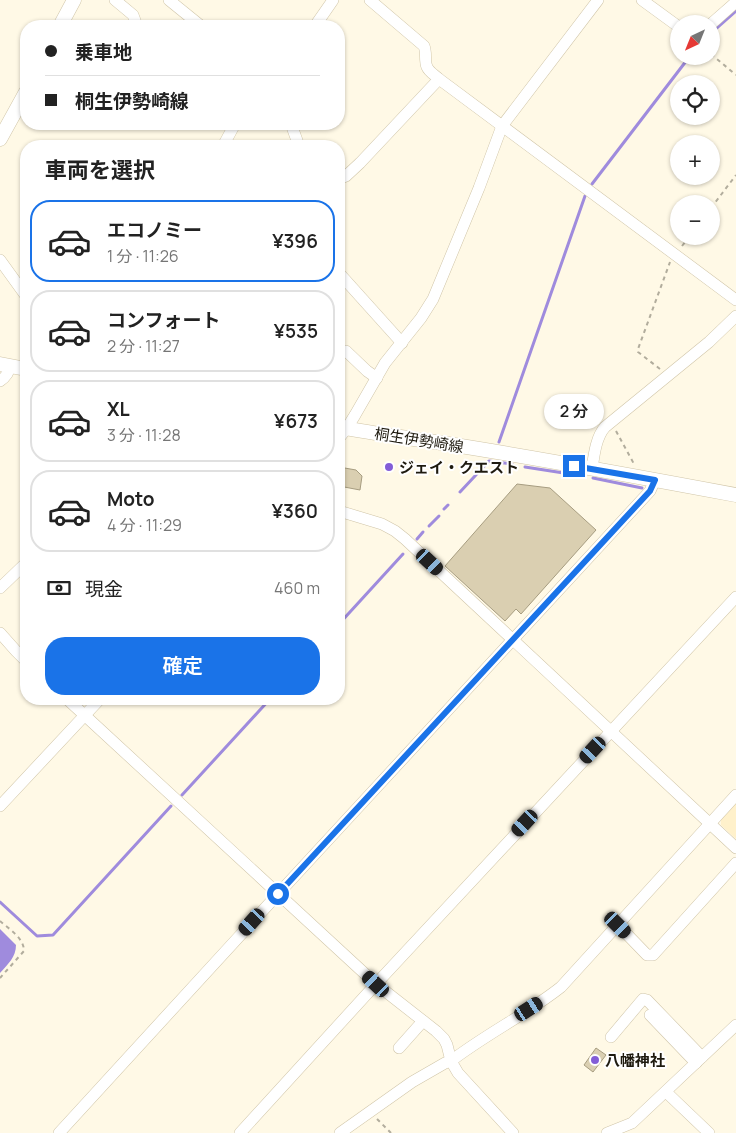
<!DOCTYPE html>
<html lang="ja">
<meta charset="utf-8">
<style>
body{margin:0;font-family:Manrope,"Noto Sans JP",sans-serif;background:#f6f6f6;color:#222;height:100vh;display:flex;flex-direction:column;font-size:19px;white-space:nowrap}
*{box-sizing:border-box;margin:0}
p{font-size:16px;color:#767676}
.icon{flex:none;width:28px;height:28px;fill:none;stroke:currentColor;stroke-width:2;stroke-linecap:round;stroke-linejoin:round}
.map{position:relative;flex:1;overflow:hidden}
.side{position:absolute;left:20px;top:140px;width:325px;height:565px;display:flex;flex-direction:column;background:#fff;border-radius:20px;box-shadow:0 1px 4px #0004}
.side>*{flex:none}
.guide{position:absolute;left:20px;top:20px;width:325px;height:110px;border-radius:20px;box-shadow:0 1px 4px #0004;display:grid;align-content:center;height:110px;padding:0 25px;background:#fff}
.needle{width:32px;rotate:223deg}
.fabs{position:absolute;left:670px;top:15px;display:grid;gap:10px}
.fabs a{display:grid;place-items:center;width:50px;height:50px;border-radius:50%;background:#fff;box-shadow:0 1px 4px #0004;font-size:25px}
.end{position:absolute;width:22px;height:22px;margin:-11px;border:6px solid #1a73e8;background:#fff;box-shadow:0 0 0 2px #fff}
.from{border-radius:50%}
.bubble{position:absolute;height:35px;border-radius:18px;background:#fff;box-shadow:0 1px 4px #0004;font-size:16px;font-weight:600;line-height:35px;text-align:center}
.car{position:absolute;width:15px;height:30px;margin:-15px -8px;border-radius:6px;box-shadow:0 0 4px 1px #0007;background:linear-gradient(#222 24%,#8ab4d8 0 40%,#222 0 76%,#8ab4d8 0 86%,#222 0)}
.guide b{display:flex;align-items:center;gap:18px;height:48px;font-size:19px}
.guide b+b{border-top:1px solid #e0e0e0}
.guide i{width:12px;height:12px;background:#222}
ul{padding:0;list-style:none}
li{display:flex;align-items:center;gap:15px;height:82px;margin:0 10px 8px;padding:0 15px;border:2px solid #e0e0e0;border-radius:20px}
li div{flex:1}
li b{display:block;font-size:19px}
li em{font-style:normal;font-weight:600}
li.on{border-color:#1a73e8}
li>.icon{width:45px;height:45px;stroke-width:1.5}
h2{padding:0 25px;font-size:22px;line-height:60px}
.pay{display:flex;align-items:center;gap:12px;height:55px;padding:0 25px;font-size:19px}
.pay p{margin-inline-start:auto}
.button{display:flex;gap:10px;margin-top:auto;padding:10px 25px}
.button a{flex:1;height:58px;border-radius:20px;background:#1a73e8;color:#fff;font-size:20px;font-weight:600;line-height:58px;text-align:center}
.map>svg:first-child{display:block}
</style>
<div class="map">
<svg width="736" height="1133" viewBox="0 0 736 1133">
<rect width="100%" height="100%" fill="#fff9e6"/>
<path fill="#fff1cb" d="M736 803V839L721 825V820Z"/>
<path fill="#9f8bdd" d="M0 929 16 945C16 957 8 964 0 973Z"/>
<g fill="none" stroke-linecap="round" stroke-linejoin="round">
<g stroke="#9f8bdd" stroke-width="3">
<path d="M711 33 736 11"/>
<path d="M592 184 690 56"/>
<path d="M499 442 585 196"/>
<path d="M525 467 583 476"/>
<path d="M593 478 642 488"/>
<path d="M460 492 489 461 512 464"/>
<path d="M444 509 448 505"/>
<path d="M429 526 439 516"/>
<path d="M417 539 423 532"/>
<path d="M339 624 403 554"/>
<path d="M182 795 270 699"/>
<path d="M0 902 37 936 53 935 171 806"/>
</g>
</g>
<g fill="#dacfb1" stroke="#a79d81">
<path d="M339 467 356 470 362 476 360 490 339 486Z"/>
<path d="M517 484 550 488 596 530 521 614 516 609 505 621 445 566Z"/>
<path d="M596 1048 606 1055 593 1072 584 1065Z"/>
</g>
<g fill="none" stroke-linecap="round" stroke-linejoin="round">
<defs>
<g id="minor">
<path d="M115 0 133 15 137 26"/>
<path d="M169 0 201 26"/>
<path d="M370 0 424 46C427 53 424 60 427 67 429 72 435 75 439 79L736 300"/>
<path d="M642 0 679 27"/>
<path d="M711 24 736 2"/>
<path d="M315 26 333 0"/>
<path d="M291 124 299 146"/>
<path d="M223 146 235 124"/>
<path d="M339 179 346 176 360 163 439 79"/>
<path d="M0 260 26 296"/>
<path d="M339 273 402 343"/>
<path d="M346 351 367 371 377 378"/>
<path d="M0 381C6 377 9 373 10 366"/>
<path d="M339 438 347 428 355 415 385 363 421 318 433 299 479 188 502 126 598 0"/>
<path d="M592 469C594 455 596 437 605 427L709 342 736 316"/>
<path d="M339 511 382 524 395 531 405 539 736 848"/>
<path d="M0 588 26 563"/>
<path d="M0 633 16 651 26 661"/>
<path d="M67 699 376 984 436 1031 444 1039 447 1045 451 1061 458 1073 513 1133"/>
<path d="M0 806 100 699"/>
<path d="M618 925 647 955H653L736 863"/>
<path d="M650 1015 696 1063"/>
<path d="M611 1037 643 999 647 1000 702 1057"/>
<path d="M399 1048 423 1021"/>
<path d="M666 1092 709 1133"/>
<path d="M59 1133 278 894 650 491 655 480"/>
<path d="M240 1133 376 984 736 597"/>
<path d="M340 1133 412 1082 445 1063 451 1061C486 1034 527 1014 561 987L736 795"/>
<path d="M607 1133 632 1123 736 1025"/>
</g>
<g id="major">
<path d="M60 26 74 0"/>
<path d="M0 139 26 92"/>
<path d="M0 364 26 369"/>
<path d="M339 427C375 434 411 438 448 444 544 459 640 477 736 495"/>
</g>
</defs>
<use href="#minor" stroke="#d0c5a8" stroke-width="12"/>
<use href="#major" stroke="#d0c5a8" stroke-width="15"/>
<g stroke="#b2ad9d" stroke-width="2" stroke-dasharray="4 4" stroke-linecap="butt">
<path d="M711 54 736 75"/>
<path d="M711 208 736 175"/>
<path d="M682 246 690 236"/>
<path d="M660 369 638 352V349L670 262"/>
<path d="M616 431 634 464"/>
<path d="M0 921C9 929 24 938 24 951L0 978"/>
<path d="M377 1119 391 1133"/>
</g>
<use href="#minor" stroke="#fff" stroke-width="11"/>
<use href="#major" stroke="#fff" stroke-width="14"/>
</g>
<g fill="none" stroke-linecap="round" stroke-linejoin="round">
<path stroke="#1a73e8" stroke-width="6" d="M278 894 650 491 655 480 574 466"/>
</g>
<g fill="#835dd7" stroke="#fff" stroke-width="2">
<circle cx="389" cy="467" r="5"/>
<circle cx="595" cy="1060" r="5"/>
</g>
<g text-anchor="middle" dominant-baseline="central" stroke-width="4" stroke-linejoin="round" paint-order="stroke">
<g font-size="15" fill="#1e1a0f" stroke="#fff">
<text transform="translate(419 440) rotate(9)">桐生伊勢崎線</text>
</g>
<g font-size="15" font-weight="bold" fill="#1e1a0f" stroke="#fff" text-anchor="start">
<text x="399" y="467">ジェイ・クエスト</text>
<text x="605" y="1060">八幡神社</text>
</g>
</g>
</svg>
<div class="fabs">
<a><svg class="needle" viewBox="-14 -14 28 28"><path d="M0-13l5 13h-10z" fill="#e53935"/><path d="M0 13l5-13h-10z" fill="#767676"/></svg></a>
<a><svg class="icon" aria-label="locate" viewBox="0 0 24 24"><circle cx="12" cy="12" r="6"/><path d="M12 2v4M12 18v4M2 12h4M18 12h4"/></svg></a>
<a>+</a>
<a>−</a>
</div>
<i class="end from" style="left:278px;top:894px"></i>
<i class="end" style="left:574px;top:466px"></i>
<div class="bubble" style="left:544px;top:394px;width:60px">2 分</div>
<i class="car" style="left:430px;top:562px;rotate:133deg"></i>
<i class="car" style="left:593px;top:750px;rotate:223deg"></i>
<i class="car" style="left:525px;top:823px;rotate:223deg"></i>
<i class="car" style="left:252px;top:922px;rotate:222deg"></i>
<i class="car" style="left:618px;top:925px;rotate:135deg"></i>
<i class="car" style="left:376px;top:984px;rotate:313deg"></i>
<i class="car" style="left:529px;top:1009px;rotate:58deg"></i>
<div class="guide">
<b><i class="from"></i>乗車地</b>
<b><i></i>桐生伊勢崎線</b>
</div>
<section class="side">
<h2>車両を選択</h2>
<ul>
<li class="on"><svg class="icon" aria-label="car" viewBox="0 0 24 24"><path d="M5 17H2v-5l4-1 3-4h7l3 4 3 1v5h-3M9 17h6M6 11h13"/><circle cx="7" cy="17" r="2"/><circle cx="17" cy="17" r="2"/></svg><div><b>エコノミー</b><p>1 分 · 11:26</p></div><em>¥396</em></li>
<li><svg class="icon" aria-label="car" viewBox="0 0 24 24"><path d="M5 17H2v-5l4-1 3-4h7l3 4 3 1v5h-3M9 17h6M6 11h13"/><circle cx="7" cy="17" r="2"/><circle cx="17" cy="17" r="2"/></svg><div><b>コンフォート</b><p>2 分 · 11:27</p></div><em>¥535</em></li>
<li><svg class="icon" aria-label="car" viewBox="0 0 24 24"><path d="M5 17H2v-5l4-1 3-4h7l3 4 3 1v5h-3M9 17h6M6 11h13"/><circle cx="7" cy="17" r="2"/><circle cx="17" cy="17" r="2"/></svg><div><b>XL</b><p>3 分 · 11:28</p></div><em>¥673</em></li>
<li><svg class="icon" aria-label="car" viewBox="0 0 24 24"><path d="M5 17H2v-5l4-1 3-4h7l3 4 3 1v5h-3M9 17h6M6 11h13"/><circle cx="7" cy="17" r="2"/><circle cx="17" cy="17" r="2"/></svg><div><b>Moto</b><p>4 分 · 11:29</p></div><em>¥360</em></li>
</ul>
<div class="pay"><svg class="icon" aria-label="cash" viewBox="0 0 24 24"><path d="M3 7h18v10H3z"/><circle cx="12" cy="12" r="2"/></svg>現金<p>460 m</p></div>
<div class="button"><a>確定</a></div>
</section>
</div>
